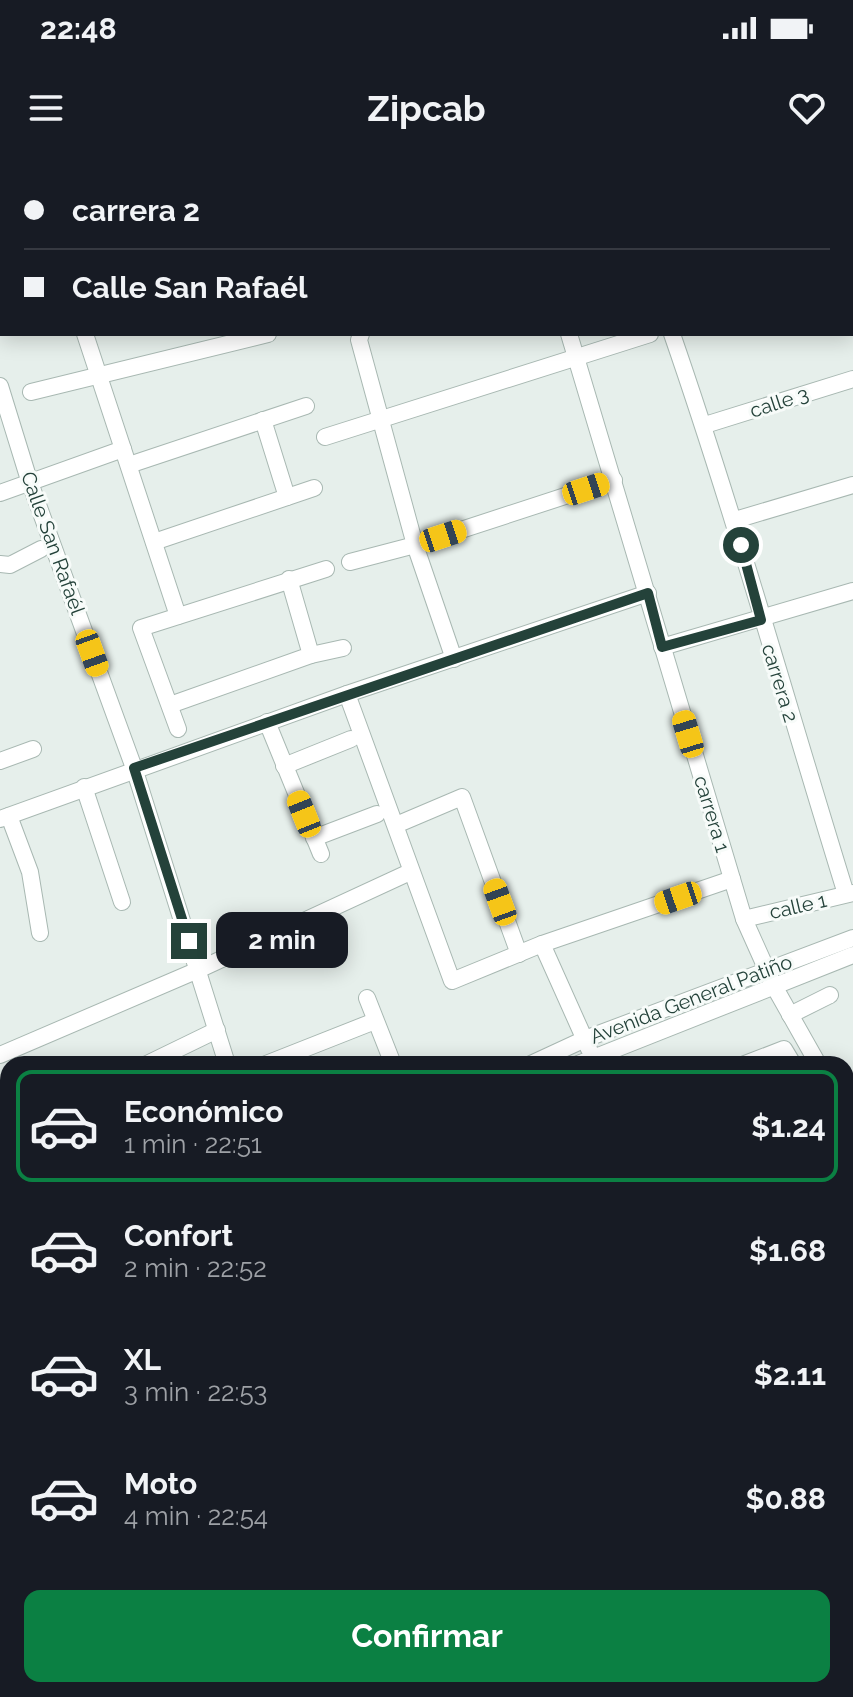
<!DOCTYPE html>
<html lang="es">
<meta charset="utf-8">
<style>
body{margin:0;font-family:Raleway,sans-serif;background:#20242c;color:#f1f3f6;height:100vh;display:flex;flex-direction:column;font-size:30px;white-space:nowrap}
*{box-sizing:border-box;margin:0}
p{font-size:26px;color:#9ea1a6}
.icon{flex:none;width:44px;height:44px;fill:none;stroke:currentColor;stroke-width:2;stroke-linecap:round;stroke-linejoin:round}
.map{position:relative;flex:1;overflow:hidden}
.drawer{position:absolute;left:0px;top:896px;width:854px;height:642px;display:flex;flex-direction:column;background:#171b24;border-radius:24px 24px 0 0;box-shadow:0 4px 20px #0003}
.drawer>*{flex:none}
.hud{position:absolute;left:0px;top:0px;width:854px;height:176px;box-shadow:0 4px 20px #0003;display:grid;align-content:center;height:176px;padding:0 24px;background:#171b24}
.end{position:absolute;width:36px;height:36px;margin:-18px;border:10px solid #24423a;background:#fff;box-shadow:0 0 0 4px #fff}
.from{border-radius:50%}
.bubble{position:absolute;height:56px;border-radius:16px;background:#171b24;box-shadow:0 4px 20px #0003;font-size:26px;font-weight:700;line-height:56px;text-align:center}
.car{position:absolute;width:24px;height:48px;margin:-24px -12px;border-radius:10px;box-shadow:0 0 6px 2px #0007;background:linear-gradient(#f5c518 24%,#345 0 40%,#f5c518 0 76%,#345 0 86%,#f5c518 0)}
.hud b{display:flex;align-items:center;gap:28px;height:76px;font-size:30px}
.hud b+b{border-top:2px solid #363941}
.hud i{width:20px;height:20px;background:#f1f3f6}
ul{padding:14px 0 0;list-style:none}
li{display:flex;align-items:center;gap:24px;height:112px;margin:0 16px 12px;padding:0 8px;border:4px solid transparent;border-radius:16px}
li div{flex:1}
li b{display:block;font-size:30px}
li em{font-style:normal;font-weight:700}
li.current{border-color:#0b8043}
li>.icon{width:72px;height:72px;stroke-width:1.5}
.cta{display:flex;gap:16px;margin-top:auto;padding:16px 24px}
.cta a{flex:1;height:92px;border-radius:16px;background:#0b8043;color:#fff;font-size:32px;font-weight:700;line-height:92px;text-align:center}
.status{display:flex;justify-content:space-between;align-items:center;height:56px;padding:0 40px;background:#171b24;direction:ltr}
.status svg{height:22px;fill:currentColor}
header{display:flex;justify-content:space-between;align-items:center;height:104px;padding:0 24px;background:#171b24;font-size:36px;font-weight:700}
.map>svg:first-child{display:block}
</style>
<div class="status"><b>22:48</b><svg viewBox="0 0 49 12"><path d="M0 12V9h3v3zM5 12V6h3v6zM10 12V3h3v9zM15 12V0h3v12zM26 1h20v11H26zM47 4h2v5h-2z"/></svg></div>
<header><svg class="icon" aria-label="menu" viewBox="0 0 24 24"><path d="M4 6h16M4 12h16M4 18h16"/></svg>Zipcab<svg class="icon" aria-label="heart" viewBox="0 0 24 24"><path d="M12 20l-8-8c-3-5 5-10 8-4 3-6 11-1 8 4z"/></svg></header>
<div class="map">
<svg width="853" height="1537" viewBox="0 0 853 1537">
<rect width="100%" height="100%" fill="#e6efeb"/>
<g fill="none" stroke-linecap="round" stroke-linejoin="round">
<g stroke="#8ec9d4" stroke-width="4">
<path d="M515 0 524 2"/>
<path d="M384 2 408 0"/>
<path d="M738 2 744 0"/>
<path d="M0 120 2 119"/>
</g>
<defs>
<g id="minor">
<path d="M539 2V0"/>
<path d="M852 113H853"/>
<path d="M85 174 178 456"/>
<path d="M361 174 359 180 415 385 454 499"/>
<path d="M569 174 744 759 774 826 818 904"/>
<path d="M672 174C736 359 788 547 846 734"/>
<path d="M0 226 29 320 134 608 227 904"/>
<path d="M31 232 268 174"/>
<path d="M263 260 287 337"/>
<path d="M705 265 853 219"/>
<path d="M325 277 650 174"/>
<path d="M129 305 306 246"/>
<path d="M0 333 123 289"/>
<path d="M735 360 853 325"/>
<path d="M154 382 314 328"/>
<path d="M350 402 415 385 614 320"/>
<path d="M0 404 10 405 41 389"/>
<path d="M662 487 853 431"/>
<path d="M311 495 343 488"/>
<path d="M347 534 452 821 542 784 732 719"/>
<path d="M170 545 311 495 289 419"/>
<path d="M267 562 321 694"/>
<path d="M178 569 141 468 326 409"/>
<path d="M0 601 33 589"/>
<path d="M284 606 351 579"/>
<path d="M84 627 122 742"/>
<path d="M9 656 30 712 40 773"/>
<path d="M0 659 347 534 648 433"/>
<path d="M396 665 462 637 519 794"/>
<path d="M314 678 377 654"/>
<path d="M744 759 853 733"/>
<path d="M542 784 589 889"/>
<path d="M367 838 393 904"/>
<path d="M790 855 830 835"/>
<path d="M0 895 198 810 410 712"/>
<path d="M147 904 217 870"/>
<path d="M266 904 375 861"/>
<path d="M531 904 585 879 853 778"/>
<path d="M578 904 853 795"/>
<path d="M745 904 784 889 793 904"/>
<path d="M846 943 853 939"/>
<path d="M846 955 853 967"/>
<path d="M846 1031 853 1048"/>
<path d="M846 1110 853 1107"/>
<path d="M0 1177 8 1173"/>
<path d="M0 1192 8 1188"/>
<path d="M846 1209 853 1205"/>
<path d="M846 1244 853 1252"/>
<path d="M0 1390 8 1408"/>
<path d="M846 1432 853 1429"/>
<path d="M0 1452 8 1446"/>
<path d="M0 1468 8 1474"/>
<path d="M36 1530 38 1537"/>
<path d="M283 1530 286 1537"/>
<path d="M331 1530 334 1537"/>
<path d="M430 1530 433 1537"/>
<path d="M581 1530 584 1537"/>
<path d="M668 1530 671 1537"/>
<path d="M754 1530 757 1537"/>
<path d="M601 1537 617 1530"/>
<path d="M778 1537 796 1530"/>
</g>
</defs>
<use href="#minor" stroke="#a8b8b2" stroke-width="18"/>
<use href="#minor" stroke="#fff" stroke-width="16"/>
</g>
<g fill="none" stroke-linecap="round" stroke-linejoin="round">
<path stroke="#24423a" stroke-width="10" d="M189 781 134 608 648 433 662 487 761 460 741 385"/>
</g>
<g text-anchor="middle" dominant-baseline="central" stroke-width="6" stroke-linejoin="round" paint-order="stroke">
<g font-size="20" fill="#24423a" stroke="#f7fbf9">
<text transform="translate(779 242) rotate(-18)">calle 3</text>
<text transform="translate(53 383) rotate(70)">Calle San Rafaél</text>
<text transform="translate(780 523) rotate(73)">carrera 2</text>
<text transform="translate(712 654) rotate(73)">carrera 1</text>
<text transform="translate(798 746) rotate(-13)">calle 1</text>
<text transform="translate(691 839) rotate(-21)">Avenida General Patiño</text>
</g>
</g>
</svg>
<i class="end from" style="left:741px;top:385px"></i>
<i class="end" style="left:189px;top:781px"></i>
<div class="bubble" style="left:216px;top:752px;width:132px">2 min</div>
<i class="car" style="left:586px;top:329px;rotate:72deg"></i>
<i class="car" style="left:443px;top:376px;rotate:72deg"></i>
<i class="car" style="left:92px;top:493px;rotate:160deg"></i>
<i class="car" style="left:688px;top:574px;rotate:343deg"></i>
<i class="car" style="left:304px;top:654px;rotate:338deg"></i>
<i class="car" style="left:678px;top:738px;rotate:251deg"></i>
<i class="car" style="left:500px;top:742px;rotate:340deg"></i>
<div class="hud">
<b><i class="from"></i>carrera 2</b>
<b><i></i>Calle San Rafaél</b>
</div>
<section class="drawer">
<ul>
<li class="current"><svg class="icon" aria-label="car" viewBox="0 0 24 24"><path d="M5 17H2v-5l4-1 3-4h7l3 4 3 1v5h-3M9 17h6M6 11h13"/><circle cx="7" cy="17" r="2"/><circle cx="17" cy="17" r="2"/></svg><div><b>Económico</b><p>1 min · 22:51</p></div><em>$1.24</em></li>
<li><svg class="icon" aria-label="car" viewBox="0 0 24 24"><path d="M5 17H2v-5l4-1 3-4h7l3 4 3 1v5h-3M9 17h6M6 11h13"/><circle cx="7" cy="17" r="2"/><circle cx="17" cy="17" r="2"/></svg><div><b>Confort</b><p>2 min · 22:52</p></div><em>$1.68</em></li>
<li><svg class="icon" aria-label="car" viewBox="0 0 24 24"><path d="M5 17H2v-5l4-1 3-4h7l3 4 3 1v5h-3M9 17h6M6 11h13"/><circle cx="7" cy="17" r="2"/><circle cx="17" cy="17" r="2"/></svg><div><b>XL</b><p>3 min · 22:53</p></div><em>$2.11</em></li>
<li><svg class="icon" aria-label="car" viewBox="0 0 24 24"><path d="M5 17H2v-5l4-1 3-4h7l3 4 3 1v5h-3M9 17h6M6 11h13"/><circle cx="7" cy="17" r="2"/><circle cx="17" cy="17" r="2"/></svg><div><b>Moto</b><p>4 min · 22:54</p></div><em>$0.88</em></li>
</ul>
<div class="cta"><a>Confirmar</a></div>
</section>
</div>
